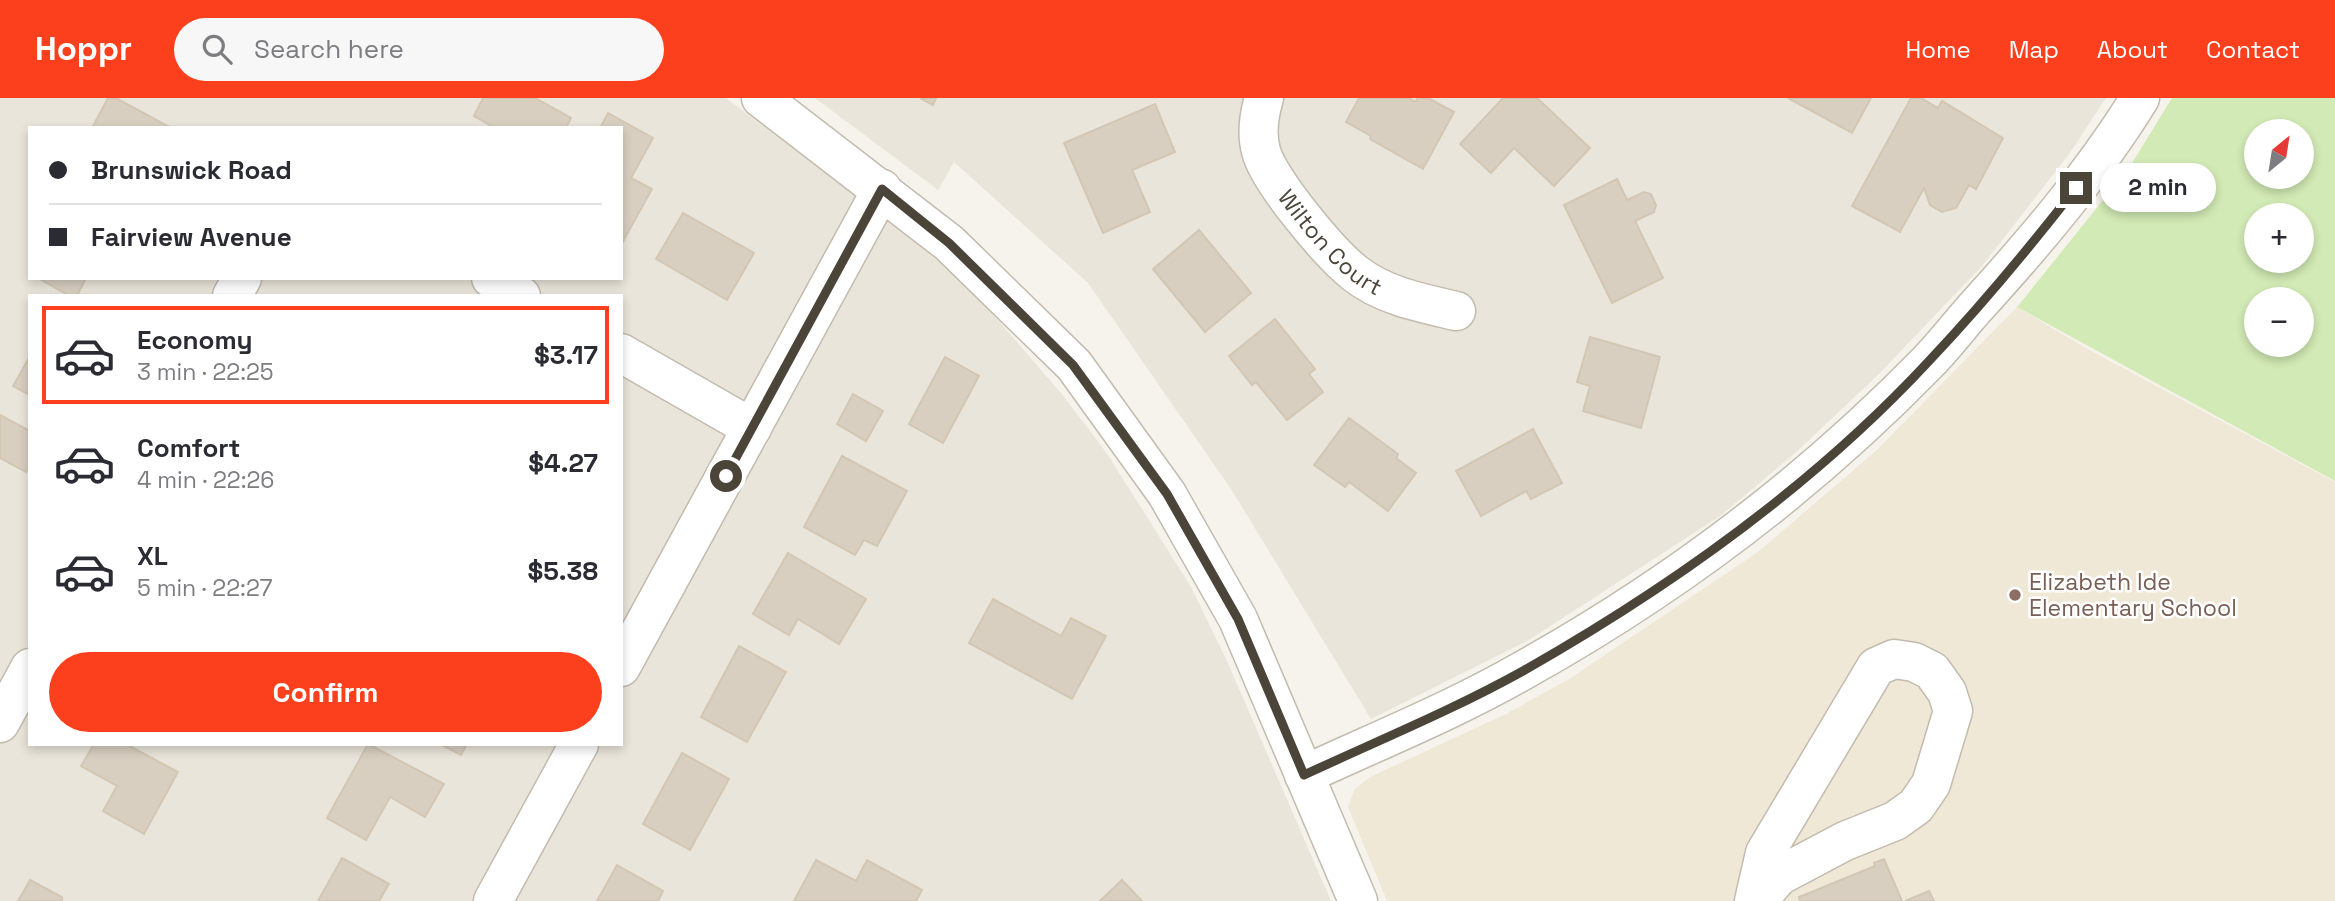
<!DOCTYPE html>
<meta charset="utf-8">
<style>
body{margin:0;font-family:"Space Grotesk",sans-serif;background:#f7f7f7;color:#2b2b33;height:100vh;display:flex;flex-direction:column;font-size:26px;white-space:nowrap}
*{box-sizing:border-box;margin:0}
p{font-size:23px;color:#7c7c81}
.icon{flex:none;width:38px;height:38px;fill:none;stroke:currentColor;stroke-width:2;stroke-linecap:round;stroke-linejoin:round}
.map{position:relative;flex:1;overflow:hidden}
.side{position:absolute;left:28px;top:196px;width:595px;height:452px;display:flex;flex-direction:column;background:#fff;border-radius:0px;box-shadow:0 4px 10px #0003}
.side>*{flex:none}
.hud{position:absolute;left:28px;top:28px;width:595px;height:154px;border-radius:0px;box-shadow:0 4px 10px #0003;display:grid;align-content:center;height:154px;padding:0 21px;background:#fff}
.needle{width:46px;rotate:30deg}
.tools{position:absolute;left:2244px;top:21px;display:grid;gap:14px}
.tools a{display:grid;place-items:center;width:70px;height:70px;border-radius:50%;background:#fff;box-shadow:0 4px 10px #0003;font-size:35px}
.end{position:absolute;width:32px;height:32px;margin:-16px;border:9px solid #4b4439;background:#fff;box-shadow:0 0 0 4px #fff}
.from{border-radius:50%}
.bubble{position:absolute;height:49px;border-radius:24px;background:#fff;box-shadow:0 4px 10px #0003;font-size:23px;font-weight:700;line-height:49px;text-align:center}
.hud b{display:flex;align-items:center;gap:24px;height:66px;font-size:26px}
.hud b+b{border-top:2px solid #e1e1e2}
.hud i{width:18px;height:18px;background:#2b2b33}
ul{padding:12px 0 0;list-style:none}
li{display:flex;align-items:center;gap:21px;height:98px;margin:0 14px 10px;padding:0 7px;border:4px solid transparent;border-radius:0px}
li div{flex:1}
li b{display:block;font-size:26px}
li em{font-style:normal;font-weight:700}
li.on{border-color:#fc3f1d}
li>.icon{width:63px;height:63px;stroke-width:1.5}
.button{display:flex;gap:14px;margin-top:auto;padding:14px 21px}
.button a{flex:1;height:80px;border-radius:42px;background:#fc3f1d;color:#fff;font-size:28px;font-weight:700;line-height:80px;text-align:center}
header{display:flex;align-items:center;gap:42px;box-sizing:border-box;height:98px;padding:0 35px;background:#fc3f1d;color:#fff}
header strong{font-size:33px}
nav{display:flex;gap:38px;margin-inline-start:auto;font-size:24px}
.search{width:490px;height:63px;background:#f7f7f7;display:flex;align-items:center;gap:18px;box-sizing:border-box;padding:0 24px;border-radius:38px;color:#7c7c81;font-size:26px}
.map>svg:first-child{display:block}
</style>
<header>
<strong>Hoppr</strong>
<div class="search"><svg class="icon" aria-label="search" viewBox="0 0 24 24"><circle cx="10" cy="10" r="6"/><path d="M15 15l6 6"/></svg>Search here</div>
<nav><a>Home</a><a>Map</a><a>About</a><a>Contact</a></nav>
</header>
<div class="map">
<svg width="2335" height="803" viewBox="0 0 2335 803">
<rect width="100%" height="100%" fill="#f6f3ec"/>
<g fill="#eae5da" fill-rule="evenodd">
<path d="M0 0H726L914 142 977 198 1061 295 1108 357 1191 489 1227 563 1331 803H0ZM30 30H621V180H30ZM30 198H621V646H30Z"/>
<path d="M815 0H2106L2070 55 1982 168 1878 277 1793 357 1720 418 1529 542 1371 621 1231 391 1088 185 954 64 938 92Z"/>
</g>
<path fill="#efe8d6" d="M2017 209 2084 249 2335 384V803H1387L1348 709 1354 692 1370 679 1506 616 1569 581 1758 454 1877 352Z"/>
<path fill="#d2eab5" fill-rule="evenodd" d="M2172 0H2335V383L2017 209 2129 70ZM2256 33H2301V79H2256ZM2256 117H2301V163H2256ZM2256 201H2301V247H2256Z"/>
<g fill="#d8cfc1" stroke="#d3c7b4" stroke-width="2">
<path d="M108 0H116L171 30H92Z"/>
<path d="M483 0H535L571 20 566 30H495L474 18Z"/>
<path d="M920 0H936L933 7Z"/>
<path d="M1359 0H1409L1415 4 1418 0H1428L1454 14 1423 71 1370 41 1371 38 1346 24Z"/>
<path d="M1503 0H1537L1590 50 1554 88 1514 50 1491 75 1460 46Z"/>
<path d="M1788 0H1871L1852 35Z"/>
<path d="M1911 0H1921L1938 10 1942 3 2003 40 1976 91 1969 87 1956 110 1942 114 1930 107 1924 90 1900 134 1852 108Z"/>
<path d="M1155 6 1175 54 1132 72 1150 114 1103 135 1064 45Z"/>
<path d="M608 15 653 40 631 80 652 91 621 147V30H600Z"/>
<path d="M1617 81 1627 102 1644 94 1651 96 1656 107 1654 114 1635 123 1663 180 1612 205 1564 107Z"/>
<path d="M683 115 754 155 727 202 656 161Z"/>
<path d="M1199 132 1251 195 1205 234 1153 171Z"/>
<path d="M38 180H86L77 198H70Z"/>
<path d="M1275 221 1315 271 1309 276 1323 294 1287 322 1256 284 1252 287 1229 258Z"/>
<path d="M1590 239 1660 259 1641 330 1583 313 1590 288 1577 284Z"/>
<path d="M30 258V297L13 288Z"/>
<path d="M945 259 979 278 943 345 909 326Z"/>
<path d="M853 296 883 313 866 343 837 326Z"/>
<path d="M0 317 30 333V367L26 374 0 360Z"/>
<path d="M1349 320 1398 356 1396 360 1416 375 1388 413 1349 384 1345 389 1314 367Z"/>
<path d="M1533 331 1562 385 1531 401 1526 393 1481 418 1456 373Z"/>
<path d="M842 358 907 393 877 448 864 442 855 457 804 429Z"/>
<path d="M788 455 866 501 839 546 798 521 789 537 753 516Z"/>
<path d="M993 501 1061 538 1071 520 1106 538 1072 601 969 545Z"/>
<path d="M739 548 786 574 747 644 701 619Z"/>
<path d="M94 646H126L178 674 144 736 103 713 117 688 81 668Z"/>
<path d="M368 646 444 686 425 719 390 699 366 742 327 720Z"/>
<path d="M440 646H467L461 657Z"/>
<path d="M682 655 729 681 690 752 643 726Z"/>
<path d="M342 760 389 786 379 803H318Z"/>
<path d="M1884 761 1902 803H1800L1799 799 1875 768 1874 765Z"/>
<path d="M816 762 856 783 867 762 922 792 916 803H794Z"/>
<path d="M617 767 663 793 658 803H597Z"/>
<path d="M30 782 62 799V803H18Z"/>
<path d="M1122 782 1142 803H1100Z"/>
<path d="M1929 793 1934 803H1905Z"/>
</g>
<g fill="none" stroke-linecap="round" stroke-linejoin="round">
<defs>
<g id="minor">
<path d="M761 0 949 145 1074 267 1167 396 1238 521 1358 803"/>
<path id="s1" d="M1264 0C1259 17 1256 35 1261 53 1268 82 1331 157 1356 176 1384 198 1422 205 1456 213"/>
<path d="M491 180 521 198"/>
<path d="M232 198 242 180"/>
<path d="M621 255 752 330"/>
<path d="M621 569 882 91"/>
<path d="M0 625 30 570"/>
<path d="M1304 677C1377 643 1452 613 1522 573 1671 490 1808 387 1927 265 1944 248 1958 229 1974 211 2034 145 2093 76 2140 0"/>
<path d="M493 803 579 646"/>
<path d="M1754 803 1765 755 1876 569 1894 561 1914 564 1932 573 1947 594 1953 613 1931 686 1916 708 1895 723 1845 743 1779 778 1757 803"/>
</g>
</defs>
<use href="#minor" stroke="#c2bbae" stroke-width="41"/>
<use href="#minor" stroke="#fff" stroke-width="38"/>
</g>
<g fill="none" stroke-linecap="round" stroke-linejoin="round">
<path stroke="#4b4439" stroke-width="9" d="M726 378 882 91 949 145 1073 267 1167 396 1238 521 1304 677C1377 643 1453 612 1523 573 1671 489 1814 387 1929 263 1981 208 2030 149 2076 90"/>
</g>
<circle fill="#8d6e63" stroke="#fff" stroke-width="2.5" cx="2015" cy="497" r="7"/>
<g text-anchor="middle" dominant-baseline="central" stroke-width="5" stroke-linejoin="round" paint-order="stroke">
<g font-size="23" fill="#4b4439" stroke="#fff">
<text stroke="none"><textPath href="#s1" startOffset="170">Wilton Court</textPath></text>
</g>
<g font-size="23" fill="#785e54" stroke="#fff" text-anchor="start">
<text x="2029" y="484">Elizabeth Ide<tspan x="2029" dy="26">Elementary School</tspan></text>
</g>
</g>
</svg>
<div class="tools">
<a><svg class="needle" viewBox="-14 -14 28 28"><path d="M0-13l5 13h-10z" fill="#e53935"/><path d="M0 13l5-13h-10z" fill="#7c7c81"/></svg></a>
<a>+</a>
<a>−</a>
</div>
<i class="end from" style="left:726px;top:378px"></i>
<i class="end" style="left:2076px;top:90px"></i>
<div class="bubble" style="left:2100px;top:65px;width:116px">2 min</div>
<div class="hud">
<b><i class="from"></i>Brunswick Road</b>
<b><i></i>Fairview Avenue</b>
</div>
<section class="side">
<ul>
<li class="on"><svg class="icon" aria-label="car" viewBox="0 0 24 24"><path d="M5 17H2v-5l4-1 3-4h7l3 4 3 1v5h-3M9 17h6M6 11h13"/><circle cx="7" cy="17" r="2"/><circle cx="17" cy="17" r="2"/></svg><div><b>Economy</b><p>3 min · 22:25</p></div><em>$3.17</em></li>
<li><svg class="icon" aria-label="car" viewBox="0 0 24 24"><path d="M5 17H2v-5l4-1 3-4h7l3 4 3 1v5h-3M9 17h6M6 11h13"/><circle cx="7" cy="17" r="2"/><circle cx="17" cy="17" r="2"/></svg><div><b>Comfort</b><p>4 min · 22:26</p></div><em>$4.27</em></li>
<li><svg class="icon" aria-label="car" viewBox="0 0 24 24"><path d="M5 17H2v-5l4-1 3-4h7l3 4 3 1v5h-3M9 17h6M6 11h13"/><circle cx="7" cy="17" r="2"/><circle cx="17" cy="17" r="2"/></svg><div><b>XL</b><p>5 min · 22:27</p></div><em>$5.38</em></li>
</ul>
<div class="button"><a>Confirm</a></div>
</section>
</div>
